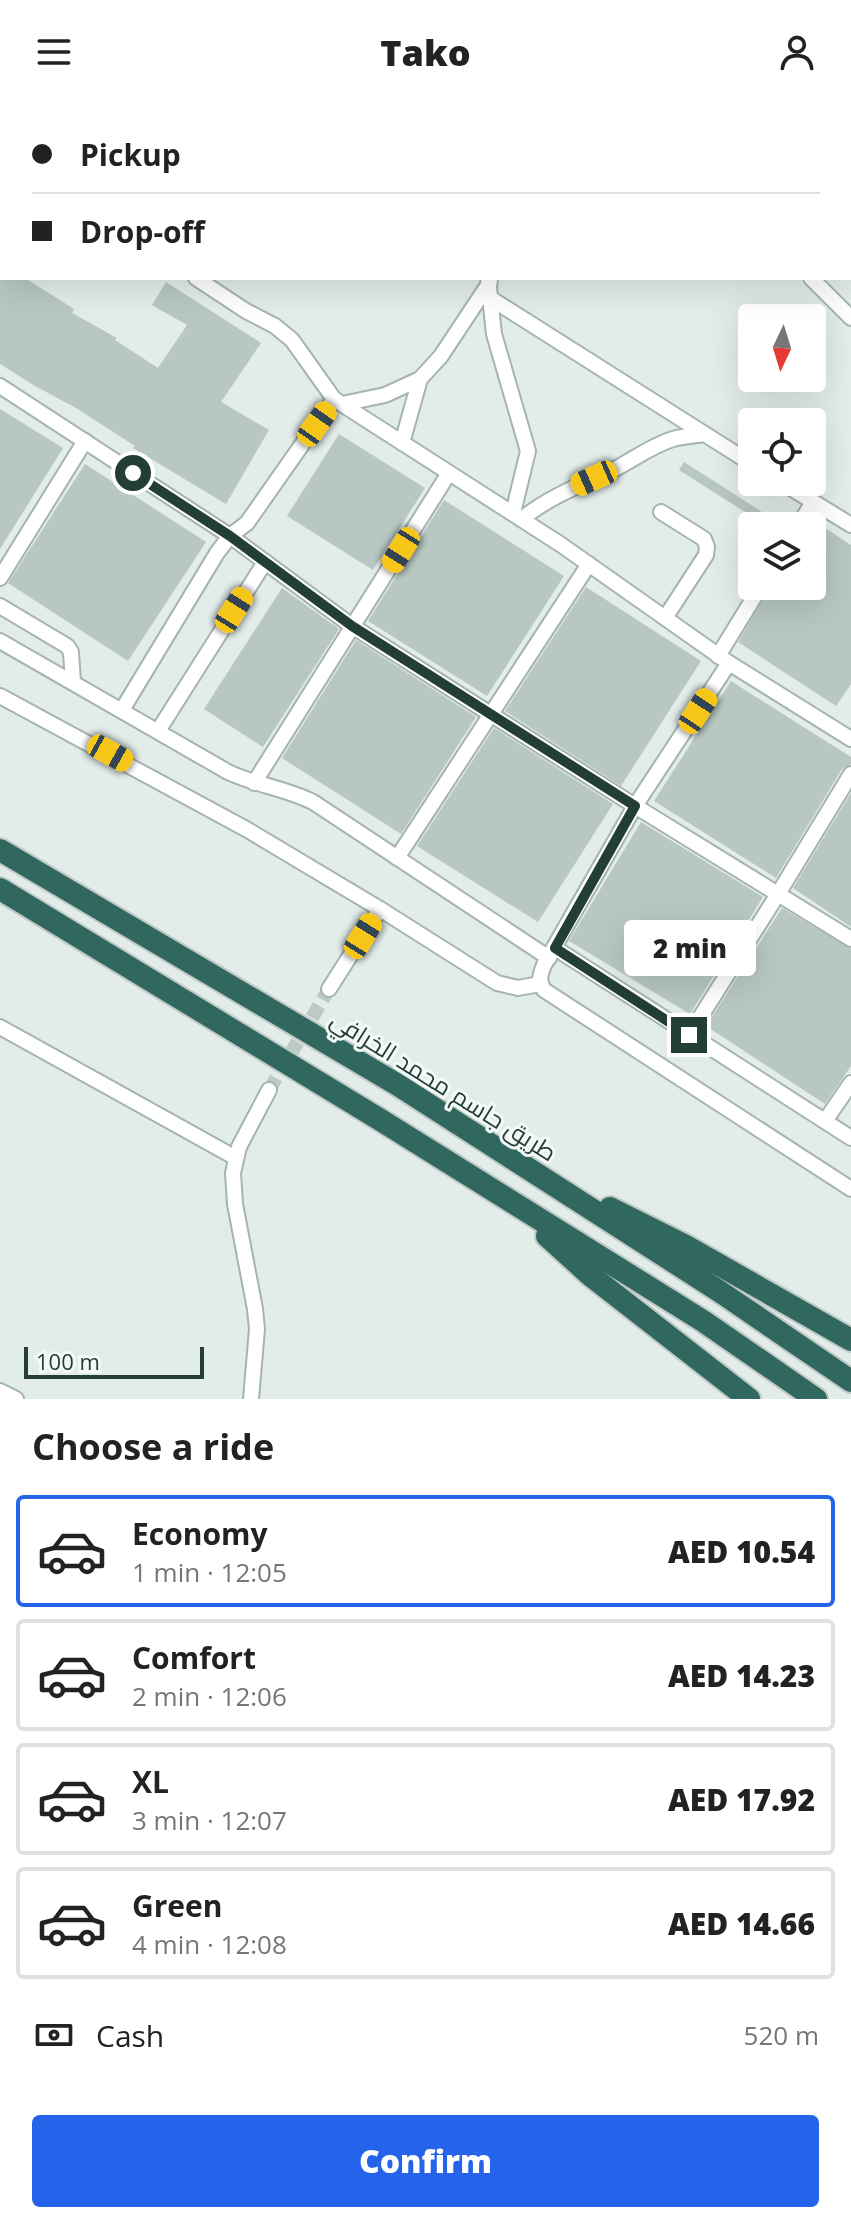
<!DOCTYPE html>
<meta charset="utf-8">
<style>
body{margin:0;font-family:"Open Sans",Cairo,sans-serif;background:#f2f2f2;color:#222;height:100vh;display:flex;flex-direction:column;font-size:30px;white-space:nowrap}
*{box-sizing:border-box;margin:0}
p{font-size:26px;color:#767676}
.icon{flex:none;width:44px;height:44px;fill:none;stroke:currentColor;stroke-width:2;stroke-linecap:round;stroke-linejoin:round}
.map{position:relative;height:1295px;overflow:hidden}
.panel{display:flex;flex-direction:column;background:#fff;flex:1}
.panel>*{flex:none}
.banner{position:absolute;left:0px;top:0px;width:852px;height:176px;box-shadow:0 8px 32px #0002;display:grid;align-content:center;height:176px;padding:0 32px;background:#fff}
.needle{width:52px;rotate:184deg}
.controls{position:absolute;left:738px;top:200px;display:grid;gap:16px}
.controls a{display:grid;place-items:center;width:88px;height:88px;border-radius:8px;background:#fff;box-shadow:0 8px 32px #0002;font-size:40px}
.scale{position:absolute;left:24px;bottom:20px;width:180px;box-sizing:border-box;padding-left:8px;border:4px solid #233d37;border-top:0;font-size:22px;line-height:28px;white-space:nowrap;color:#233d37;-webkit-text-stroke:6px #f3f9f6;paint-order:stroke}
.end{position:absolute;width:36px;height:36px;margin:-18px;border:10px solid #233d37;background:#fff;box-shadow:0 0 0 4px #fff}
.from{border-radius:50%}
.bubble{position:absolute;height:56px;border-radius:8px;background:#fff;box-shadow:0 8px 32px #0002;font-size:26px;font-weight:800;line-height:56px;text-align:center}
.car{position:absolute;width:24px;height:48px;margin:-24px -12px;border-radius:10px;box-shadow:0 0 6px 2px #0007;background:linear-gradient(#f5c518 24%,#345 0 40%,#f5c518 0 76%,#345 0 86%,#f5c518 0)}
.banner b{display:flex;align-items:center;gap:28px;height:76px;font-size:30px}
.banner b+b{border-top:2px solid #e0e0e0}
.banner i{width:20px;height:20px;background:#222}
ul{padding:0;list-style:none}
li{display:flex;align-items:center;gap:24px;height:112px;margin:0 16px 12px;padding:0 16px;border:4px solid #e0e0e0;border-radius:8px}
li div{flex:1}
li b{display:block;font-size:30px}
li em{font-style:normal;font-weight:800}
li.current{border-color:#2563eb}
li>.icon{width:72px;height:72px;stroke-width:1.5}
h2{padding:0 32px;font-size:36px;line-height:96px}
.pay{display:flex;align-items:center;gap:20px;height:88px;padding:0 32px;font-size:30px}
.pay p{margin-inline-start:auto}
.primary-button{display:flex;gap:16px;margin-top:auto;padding:16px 32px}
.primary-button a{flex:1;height:92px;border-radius:8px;background:#2563eb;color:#fff;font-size:32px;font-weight:800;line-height:92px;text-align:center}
header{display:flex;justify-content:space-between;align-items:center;height:104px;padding:0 32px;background:#fff;font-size:36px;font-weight:800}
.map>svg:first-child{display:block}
</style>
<header><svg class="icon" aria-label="menu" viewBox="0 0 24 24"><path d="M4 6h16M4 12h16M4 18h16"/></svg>Tako<svg class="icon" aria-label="person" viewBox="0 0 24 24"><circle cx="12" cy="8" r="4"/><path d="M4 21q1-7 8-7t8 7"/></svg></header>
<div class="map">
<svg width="851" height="1295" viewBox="0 0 851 1295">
<rect width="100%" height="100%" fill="#e2ece8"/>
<g fill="#b8c7c1">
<path d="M0 174H25L74 205 72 209 117 234 115 236 158 264 187 221 152 201 166 178 261 239 221 298 269 326 226 400 133 344 135 342 76 304 35 282 0 260Z"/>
<path d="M0 305 63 344 0 445Z"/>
<path d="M339 330 425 384 373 466 287 412Z"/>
<path d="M684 358 784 422H767L679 366Z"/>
<path d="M85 360 206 438 128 557 8 479Z"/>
<path d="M444 396 564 472 487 592 368 517Z"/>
<path d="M813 416 851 441V580L836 602 738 538 771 482H812Z"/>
<path d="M586 483 701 557 621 682 505 607Z"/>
<path d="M282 484 339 525 263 643 204 605Z"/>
<path d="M356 536 476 613 401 730 282 654Z"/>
<path d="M731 577 851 653V660L842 665 776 774 654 697Z"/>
<path d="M494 624 613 700 538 818 417 742Z"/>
<path d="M851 689V823L793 784Z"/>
<path d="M641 718 763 793 690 910 569 837Z"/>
<path d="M782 804 851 845V962L825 1000 706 922Z"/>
</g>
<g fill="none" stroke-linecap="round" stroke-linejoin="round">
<path stroke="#bcc9c5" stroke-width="14" stroke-dasharray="14 7" stroke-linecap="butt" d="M269 986 329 885"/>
<defs>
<g id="minor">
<path d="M321 0 323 2"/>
<path d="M636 0 638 2"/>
<path d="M580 2 581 0"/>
<path d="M0 46 2 47"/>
<path d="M0 74 2 70"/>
<path d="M196 174 246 207 275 222 292 236 334 295 560 440 729 559 851 635"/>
<path d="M488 174 494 230 528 347 513 409"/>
<path d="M811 174 851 214"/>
<path d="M490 194 752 360"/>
<path d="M0 282 230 432 352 522 635 702 851 835"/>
<path d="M342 300 385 291 420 275"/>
<path d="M402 339 420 275 441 252 490 178"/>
<path d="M781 378 851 421"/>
<path d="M661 408 704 435 707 443 706 451 665 514"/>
<path d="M522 415C547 394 580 381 611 367 632 357 650 342 673 335 683 332 694 332 704 330"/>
<path d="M798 422 813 398"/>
<path d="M0 474 85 337"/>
<path d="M0 502 67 542 71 548 73 578"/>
<path d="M0 537 228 668C255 681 285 684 313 698L549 854"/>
<path d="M718 552 761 482"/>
<path d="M729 559 635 702 544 861C540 871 538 876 544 886L851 1085"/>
<path d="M0 592 246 725 380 805 497 879 518 884 540 880"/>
<path d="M122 606 217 449 230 432 247 419 334 295"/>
<path d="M158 627 265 458"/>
<path d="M254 679 449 369"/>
<path d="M397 754 589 460"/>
<path d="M555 844 851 1034"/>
<path d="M329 885 380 805"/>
<path d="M0 923 236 1054"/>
<path d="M689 931 778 790 851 670"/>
<path d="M825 1017 851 979"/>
<path d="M0 1287 16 1295"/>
<path d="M251 1295 257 1225 255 1205 235 1100 233 1069 239 1043 269 986"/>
</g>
<g id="highway">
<path d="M0 746 398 981 719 1187 851 1277"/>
<path d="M0 785 379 1015 703 1217 816 1295"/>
<path d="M610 1104 686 1142 851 1236"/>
<path d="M547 1132 590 1171 749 1295"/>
</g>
</defs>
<use href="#minor" stroke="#a5b4af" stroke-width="18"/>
<use href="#highway" stroke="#c1c9c7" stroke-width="26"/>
<use href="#minor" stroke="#fff" stroke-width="14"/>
<use href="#highway" stroke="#30685f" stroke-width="22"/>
</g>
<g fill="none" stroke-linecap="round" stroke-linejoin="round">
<path stroke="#233d37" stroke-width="10" d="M133 369 230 432 352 522 635 702 555 844 689 931"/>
</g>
<g text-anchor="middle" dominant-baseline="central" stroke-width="6" stroke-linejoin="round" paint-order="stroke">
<g font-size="24" fill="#233d37" stroke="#f3f9f6">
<text transform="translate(444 981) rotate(32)">طريق جاسم محمد الخرافي</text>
</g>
</g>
</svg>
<div class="controls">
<a><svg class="needle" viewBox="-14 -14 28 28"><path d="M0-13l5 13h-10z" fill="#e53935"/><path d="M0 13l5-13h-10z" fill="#767676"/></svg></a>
<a><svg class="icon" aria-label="locate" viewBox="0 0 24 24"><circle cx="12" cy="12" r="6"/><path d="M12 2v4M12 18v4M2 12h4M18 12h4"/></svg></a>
<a><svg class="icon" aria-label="layers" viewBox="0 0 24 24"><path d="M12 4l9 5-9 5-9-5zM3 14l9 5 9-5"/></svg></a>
</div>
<div class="scale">100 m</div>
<i class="end from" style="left:133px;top:369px"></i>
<i class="end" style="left:689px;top:931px"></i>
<div class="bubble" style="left:624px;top:816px;width:132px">2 min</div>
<i class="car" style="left:317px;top:320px;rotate:35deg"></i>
<i class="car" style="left:594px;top:374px;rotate:246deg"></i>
<i class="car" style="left:401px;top:446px;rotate:212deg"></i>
<i class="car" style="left:234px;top:506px;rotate:32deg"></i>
<i class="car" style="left:698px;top:607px;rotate:33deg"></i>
<i class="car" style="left:110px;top:649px;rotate:119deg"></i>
<i class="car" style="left:363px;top:832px;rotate:32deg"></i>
<div class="banner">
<b><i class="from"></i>Pickup</b>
<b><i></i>Drop-off</b>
</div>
</div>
<section class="panel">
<h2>Choose a ride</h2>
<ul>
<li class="current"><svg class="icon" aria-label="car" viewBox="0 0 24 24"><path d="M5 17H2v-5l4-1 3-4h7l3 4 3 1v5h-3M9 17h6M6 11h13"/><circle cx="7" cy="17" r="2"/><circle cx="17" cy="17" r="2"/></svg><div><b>Economy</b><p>1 min · 12:05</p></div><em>AED 10.54</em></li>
<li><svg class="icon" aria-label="car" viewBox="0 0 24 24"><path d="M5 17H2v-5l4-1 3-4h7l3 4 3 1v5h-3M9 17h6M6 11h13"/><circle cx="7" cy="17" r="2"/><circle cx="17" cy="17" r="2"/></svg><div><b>Comfort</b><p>2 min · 12:06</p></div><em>AED 14.23</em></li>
<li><svg class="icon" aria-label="car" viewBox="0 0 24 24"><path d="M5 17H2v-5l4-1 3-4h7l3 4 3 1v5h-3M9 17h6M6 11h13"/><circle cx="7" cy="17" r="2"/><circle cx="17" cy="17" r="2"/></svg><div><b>XL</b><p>3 min · 12:07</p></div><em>AED 17.92</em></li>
<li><svg class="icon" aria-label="car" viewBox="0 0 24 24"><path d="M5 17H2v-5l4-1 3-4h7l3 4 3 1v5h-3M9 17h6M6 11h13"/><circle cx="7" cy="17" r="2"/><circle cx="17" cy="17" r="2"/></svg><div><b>Green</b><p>4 min · 12:08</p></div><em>AED 14.66</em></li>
</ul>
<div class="pay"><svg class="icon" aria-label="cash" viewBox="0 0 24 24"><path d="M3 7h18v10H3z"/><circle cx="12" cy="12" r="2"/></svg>Cash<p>520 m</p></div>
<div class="primary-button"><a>Confirm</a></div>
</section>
